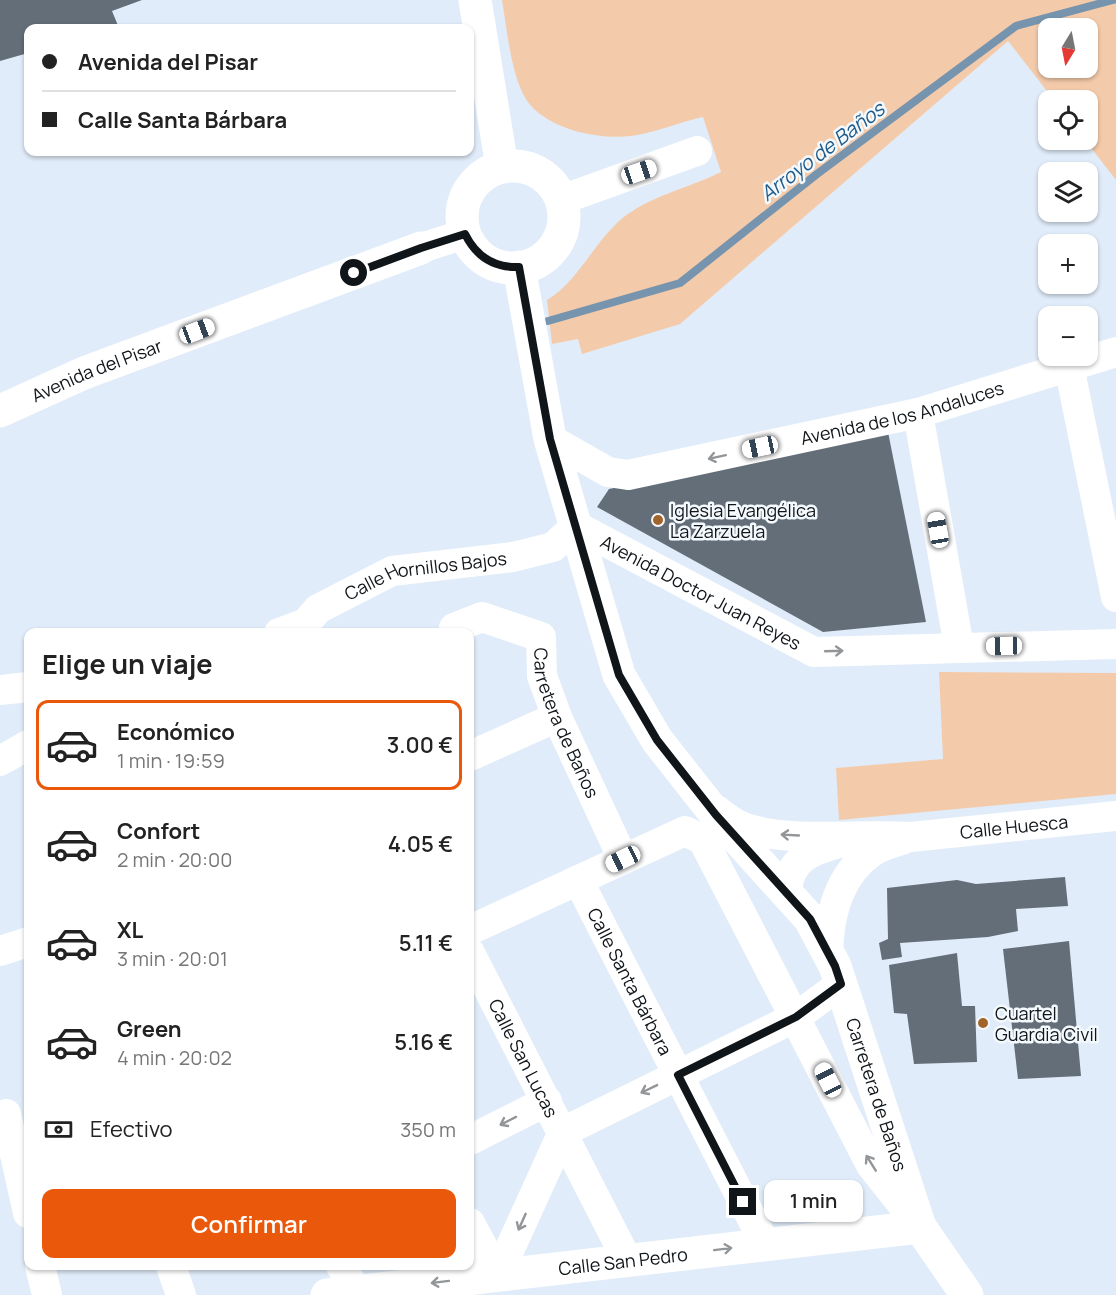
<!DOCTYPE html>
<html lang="es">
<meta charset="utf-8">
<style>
body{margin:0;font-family:Manrope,sans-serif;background:#f2f2f2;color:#222;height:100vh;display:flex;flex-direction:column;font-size:22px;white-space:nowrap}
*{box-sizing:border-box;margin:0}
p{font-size:20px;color:#767676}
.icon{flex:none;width:33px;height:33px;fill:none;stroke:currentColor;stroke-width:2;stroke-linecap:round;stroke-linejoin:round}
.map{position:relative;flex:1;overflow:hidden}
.details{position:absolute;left:24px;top:628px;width:450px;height:642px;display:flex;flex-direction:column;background:#fff;border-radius:12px;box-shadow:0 2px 4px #0004}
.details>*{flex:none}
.hud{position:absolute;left:24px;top:24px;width:450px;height:132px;border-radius:12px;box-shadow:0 2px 4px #0004;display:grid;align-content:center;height:132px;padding:0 18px;background:#fff}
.needle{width:39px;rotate:190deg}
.tools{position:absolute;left:1038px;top:18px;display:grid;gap:12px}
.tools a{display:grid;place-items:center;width:60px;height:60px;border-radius:12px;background:#fff;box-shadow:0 2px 4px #0004;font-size:30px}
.end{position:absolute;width:27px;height:27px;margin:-14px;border:8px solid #101519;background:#fff;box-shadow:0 0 0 3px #fff}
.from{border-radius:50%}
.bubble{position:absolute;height:42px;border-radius:12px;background:#fff;box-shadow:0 2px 4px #0004;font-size:20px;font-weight:600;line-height:42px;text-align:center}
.car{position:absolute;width:18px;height:36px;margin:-18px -9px;border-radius:8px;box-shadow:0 0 4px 2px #0007;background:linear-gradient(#fff 24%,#345 0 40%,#fff 0 76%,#345 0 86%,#fff 0)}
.hud b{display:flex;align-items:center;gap:21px;height:57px;font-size:22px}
.hud b+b{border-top:2px solid #e0e0e0}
.hud i{width:15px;height:15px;background:#222}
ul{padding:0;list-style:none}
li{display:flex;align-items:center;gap:18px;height:90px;margin:0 12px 9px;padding:0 6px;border:3px solid transparent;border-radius:12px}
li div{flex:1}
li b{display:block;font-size:22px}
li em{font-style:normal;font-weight:600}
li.active{border-color:#ea580c}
li>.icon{width:54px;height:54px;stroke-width:1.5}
h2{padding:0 18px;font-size:27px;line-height:72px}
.pay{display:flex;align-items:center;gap:15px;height:66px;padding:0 18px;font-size:22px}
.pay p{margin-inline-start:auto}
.cta{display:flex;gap:12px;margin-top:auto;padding:12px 18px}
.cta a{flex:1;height:69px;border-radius:12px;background:#ea580c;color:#fff;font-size:24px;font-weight:600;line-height:69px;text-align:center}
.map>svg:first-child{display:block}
</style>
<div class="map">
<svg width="1116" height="1295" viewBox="0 0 1116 1295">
<rect width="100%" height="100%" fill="#e0ecf9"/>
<g fill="#f4cbaa" fill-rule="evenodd">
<path d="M502 0H1116V180L1085 140H1088V100H1054L1008 41 680 324 582 354 578 339 552 344 547 300C578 281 592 246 618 222 647 196 687 189 721 172L703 117C681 122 659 131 637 135 602 142 540 129 523 94 510 67 507 29 502 0ZM1048 28H1088V68H1048Z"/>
<path d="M939 672 1116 673V794L839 820 836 768 943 759Z"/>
</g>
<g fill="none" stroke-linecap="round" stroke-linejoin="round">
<path stroke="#7794af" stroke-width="8" d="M548 321 680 283 817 174 1016 26 1113 0"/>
</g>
<g fill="#636e79">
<path d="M0 0H142L112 11 119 28H28V53L0 61Z"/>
<path d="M888 432 926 622 823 632 597 507 609 489Z"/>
<path d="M1065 877 1068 906 1016 909 1018 931 988 937 900 943 902 957 882 960 879 943 888 939 887 888 957 880 976 884Z"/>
<path d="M1069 941 1081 1076 1018 1079 1003 949Z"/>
<path d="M957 953 962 1006H975L977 1062 914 1064 907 1014 894 1013 889 965Z"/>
</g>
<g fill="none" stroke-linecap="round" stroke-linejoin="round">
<g stroke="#fff" stroke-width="30">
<path d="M561 200 697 151"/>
<path d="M421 248 465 234"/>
<path d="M1069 366 1116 597"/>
<path d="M918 413 959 647"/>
<path id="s1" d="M550 439 608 472 628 475 918 413 1116 352"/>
<path id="s2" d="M454 628 482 617 541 637 542 676 557 717 623 859"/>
<path id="s3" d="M279 633 306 623 318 609 392 571 513 557 553 547 576 526 814 652 1116 644"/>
<path d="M0 690 28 687"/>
<path d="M470 756 557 717"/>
<path d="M0 761 28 745"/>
<path id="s4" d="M715 809C724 816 733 823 743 827 789 844 860 833 911 837L1116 816"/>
<path id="s5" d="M578 880 765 1244"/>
<path d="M787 892C789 857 813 850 843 842"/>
<path d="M470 930 685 831 703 840 871 1165 916 1222"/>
<path d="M0 951 28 942"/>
<path id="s6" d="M470 953 627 1260"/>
<path d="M828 953C829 916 838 875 872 852 881 846 892 843 902 840"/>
<path d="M6 1114 28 1213"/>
<path d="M470 1140 547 1101"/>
<path d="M470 1223 498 1275"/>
<path d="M40 1266 47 1295"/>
<path d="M171 1266 181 1295"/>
<path d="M341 1266 359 1295"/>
<path d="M498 1275 563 1132 796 1017 841 984"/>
</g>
<g stroke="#fff" stroke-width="33">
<path d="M475 0 502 167"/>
<circle cx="513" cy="217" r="51"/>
<path id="s7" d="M519 267 550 439 619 675 657 740 716 815 810 919 835 966 920 1227 967 1295"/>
<path id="s8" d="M0 411 84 373 421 248"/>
<path id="s9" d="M327 1295 920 1227"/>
</g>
</g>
<defs><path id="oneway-shaft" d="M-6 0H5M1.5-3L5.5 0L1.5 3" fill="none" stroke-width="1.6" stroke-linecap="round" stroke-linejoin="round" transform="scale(1.5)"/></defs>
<g stroke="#939698">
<use href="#oneway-shaft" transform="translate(717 457) rotate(168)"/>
<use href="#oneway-shaft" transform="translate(834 651) rotate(-2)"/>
<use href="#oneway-shaft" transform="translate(790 835) rotate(-177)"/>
<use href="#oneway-shaft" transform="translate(649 1089) rotate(154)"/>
<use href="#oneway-shaft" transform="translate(508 1121) rotate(153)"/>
<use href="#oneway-shaft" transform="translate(871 1163) rotate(-122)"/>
<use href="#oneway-shaft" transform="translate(522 1222) rotate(114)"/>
<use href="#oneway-shaft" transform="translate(723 1249) rotate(-7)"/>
<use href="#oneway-shaft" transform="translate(440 1282) rotate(173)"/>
</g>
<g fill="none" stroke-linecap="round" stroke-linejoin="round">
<path stroke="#101519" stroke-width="8" d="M354 273 421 248 465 234C476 256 494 268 519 267L550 439 619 675 657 740 716 815 810 919 835 966 841 984 796 1017 678 1075 743 1202"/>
</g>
<g fill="#a3642a" stroke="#f3f9fd" stroke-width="2">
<circle cx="658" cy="520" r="6"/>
<circle cx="983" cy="1023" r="6"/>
</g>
<g text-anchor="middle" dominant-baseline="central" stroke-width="5" stroke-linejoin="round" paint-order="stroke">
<g font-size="18" fill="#101519" stroke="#f3f9fd">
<text stroke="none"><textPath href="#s8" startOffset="105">Avenida del Pisar</textPath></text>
<text stroke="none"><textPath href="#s1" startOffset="368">Avenida de los Andaluces</textPath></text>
<text stroke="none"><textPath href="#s3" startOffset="162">Calle Hornillos Bajos</textPath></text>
<text stroke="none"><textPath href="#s3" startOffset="466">Avenida Doctor Juan Reyes</textPath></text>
<text stroke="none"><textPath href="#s2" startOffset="183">Carretera de Baños</textPath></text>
<text stroke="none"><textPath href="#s4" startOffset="306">Calle Huesca</textPath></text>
<text stroke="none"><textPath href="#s5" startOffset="114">Calle Santa Bárbara</textPath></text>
<text stroke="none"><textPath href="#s6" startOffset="118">Calle San Lucas</textPath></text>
<text stroke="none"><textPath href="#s7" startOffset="920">Carretera de Baños</textPath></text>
<text stroke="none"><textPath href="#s9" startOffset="298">Calle San Pedro</textPath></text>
</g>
<g font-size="18" fill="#101519" stroke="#f3f9fd" text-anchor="start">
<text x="670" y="510">Iglesia Evangélica<tspan x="670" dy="21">La Zarzuela</tspan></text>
<text x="995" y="1013">Cuartel<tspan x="995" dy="21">Guardia Civil</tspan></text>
</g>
<g font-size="20" font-style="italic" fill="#215b8a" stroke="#f3f9fd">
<text transform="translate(822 151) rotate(-37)">Arroyo de Baños</text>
</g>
</g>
</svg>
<div class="tools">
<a><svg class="needle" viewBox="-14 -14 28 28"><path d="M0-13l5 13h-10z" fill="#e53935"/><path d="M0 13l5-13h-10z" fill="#767676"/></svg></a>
<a><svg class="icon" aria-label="locate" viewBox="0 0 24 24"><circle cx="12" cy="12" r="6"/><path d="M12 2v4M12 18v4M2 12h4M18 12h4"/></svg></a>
<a><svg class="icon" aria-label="layers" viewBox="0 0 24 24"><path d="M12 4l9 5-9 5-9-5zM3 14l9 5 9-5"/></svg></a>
<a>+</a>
<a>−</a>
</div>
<i class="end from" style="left:354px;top:273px"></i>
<i class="end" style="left:743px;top:1202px"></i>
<div class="bubble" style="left:764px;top:1180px;width:99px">1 min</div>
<i class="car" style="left:639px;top:172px;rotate:71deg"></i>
<i class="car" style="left:197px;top:331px;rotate:69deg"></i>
<i class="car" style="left:760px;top:447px;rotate:258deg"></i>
<i class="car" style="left:938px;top:530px;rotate:350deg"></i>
<i class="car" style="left:1004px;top:646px;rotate:269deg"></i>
<i class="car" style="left:623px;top:859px;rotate:245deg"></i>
<i class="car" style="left:828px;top:1080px;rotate:333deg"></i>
<div class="hud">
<b><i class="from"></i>Avenida del Pisar</b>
<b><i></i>Calle Santa Bárbara</b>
</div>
<section class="details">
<h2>Elige un viaje</h2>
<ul>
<li class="active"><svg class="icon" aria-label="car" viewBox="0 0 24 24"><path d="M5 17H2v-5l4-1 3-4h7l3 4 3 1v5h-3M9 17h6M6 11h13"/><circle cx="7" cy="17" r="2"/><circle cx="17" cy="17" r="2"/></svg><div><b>Económico</b><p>1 min · 19:59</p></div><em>3.00 €</em></li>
<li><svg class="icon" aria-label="car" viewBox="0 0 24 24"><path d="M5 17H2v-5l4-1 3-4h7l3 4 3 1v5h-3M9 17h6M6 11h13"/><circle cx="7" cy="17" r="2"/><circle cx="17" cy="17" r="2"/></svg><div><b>Confort</b><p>2 min · 20:00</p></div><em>4.05 €</em></li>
<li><svg class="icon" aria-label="car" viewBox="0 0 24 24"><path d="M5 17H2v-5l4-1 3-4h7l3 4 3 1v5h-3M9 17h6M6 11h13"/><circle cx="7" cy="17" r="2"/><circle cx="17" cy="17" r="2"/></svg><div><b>XL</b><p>3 min · 20:01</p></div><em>5.11 €</em></li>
<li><svg class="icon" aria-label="car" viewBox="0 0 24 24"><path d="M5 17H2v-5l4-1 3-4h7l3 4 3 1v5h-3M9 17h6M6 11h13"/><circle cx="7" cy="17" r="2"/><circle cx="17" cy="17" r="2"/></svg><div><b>Green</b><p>4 min · 20:02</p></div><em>5.16 €</em></li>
</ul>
<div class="pay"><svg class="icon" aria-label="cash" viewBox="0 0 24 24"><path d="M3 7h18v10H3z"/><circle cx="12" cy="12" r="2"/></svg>Efectivo<p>350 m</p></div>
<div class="cta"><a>Confirmar</a></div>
</section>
</div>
